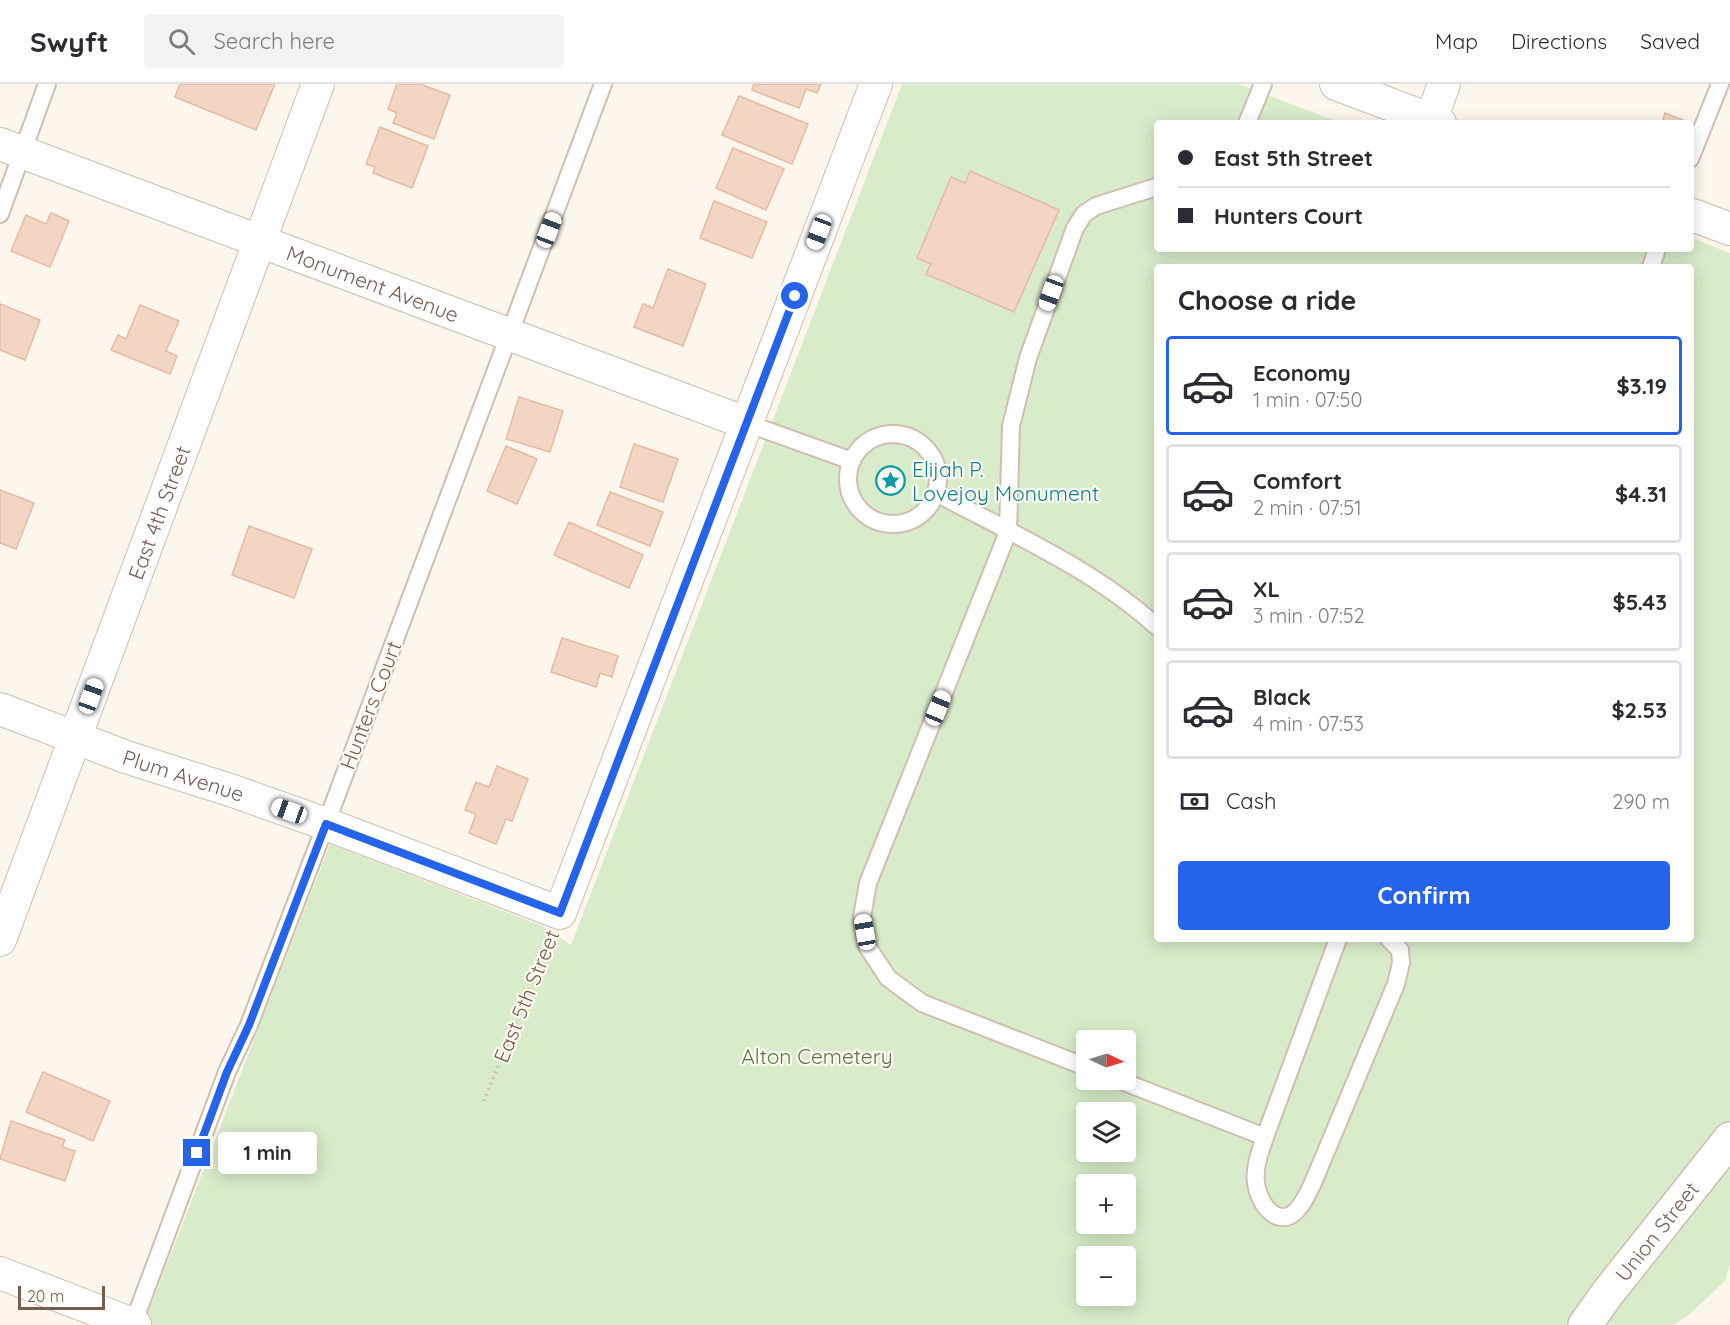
<!DOCTYPE html>
<meta charset="utf-8">
<style>
body{margin:0;font-family:Quicksand,sans-serif;background:#f2f2f3;color:#2b2b33;height:100vh;display:flex;flex-direction:column;font-size:22px;white-space:nowrap}
*{box-sizing:border-box;margin:0}
p{font-size:20px;color:#7c7c81}
.icon{flex:none;width:33px;height:33px;fill:none;stroke:currentColor;stroke-width:2;stroke-linecap:round;stroke-linejoin:round}
.map{position:relative;flex:1;overflow:hidden}
.side{position:absolute;left:1154px;top:180px;width:540px;height:678px;display:flex;flex-direction:column;background:#fff;border-radius:6px;box-shadow:0 3px 15px #0003}
.side>*{flex:none}
.banner{position:absolute;left:1154px;top:36px;width:540px;height:132px;border-radius:6px;box-shadow:0 3px 15px #0003;display:grid;align-content:center;height:132px;padding:0 24px;background:#fff}
.needle{width:39px;rotate:94deg}
.fabs{position:absolute;left:1076px;top:946px;display:grid;gap:12px}
.fabs a{display:grid;place-items:center;width:60px;height:60px;border-radius:6px;background:#fff;box-shadow:0 3px 15px #0003;font-size:30px}
.scale{position:absolute;left:18px;bottom:15px;width:87px;box-sizing:border-box;padding-left:6px;border:3px solid #7a5c4d;border-top:0;font-size:16px;line-height:21px;white-space:nowrap;color:#7a5c4d;-webkit-text-stroke:4px #fffaf3;paint-order:stroke}
.end{position:absolute;width:27px;height:27px;margin:-14px;border:8px solid #2563eb;background:#fff;box-shadow:0 0 0 3px #fff}
.from{border-radius:50%}
.bubble{position:absolute;height:42px;border-radius:6px;background:#fff;box-shadow:0 3px 15px #0003;font-size:20px;font-weight:700;line-height:42px;text-align:center}
.car{position:absolute;width:18px;height:36px;margin:-18px -9px;border-radius:8px;box-shadow:0 0 4px 2px #0007;background:linear-gradient(#fff 24%,#345 0 40%,#fff 0 76%,#345 0 86%,#fff 0)}
.banner b{display:flex;align-items:center;gap:21px;height:57px;font-size:22px}
.banner b+b{border-top:2px solid #e1e1e2}
.banner i{width:15px;height:15px;background:#2b2b33}
ul{padding:0;list-style:none}
li{display:flex;align-items:center;gap:18px;height:99px;margin:0 12px 9px;padding:0 12px;border:3px solid #e1e1e2;border-radius:6px}
li div{flex:1}
li b{display:block;font-size:22px}
li em{font-style:normal;font-weight:700}
li.active{border-color:#2563eb}
li>.icon{width:54px;height:54px;stroke-width:1.5}
h2{padding:0 24px;font-size:27px;line-height:72px}
.pay{display:flex;align-items:center;gap:15px;height:66px;padding:0 24px;font-size:22px}
.pay p{margin-inline-start:auto}
.button{display:flex;gap:12px;margin-top:auto;padding:12px 24px}
.button a{flex:1;height:69px;border-radius:6px;background:#2563eb;color:#fff;font-size:24px;font-weight:700;line-height:69px;text-align:center}
header{display:flex;align-items:center;gap:36px;box-sizing:border-box;height:84px;padding:0 30px;background:#fff;border-bottom:2px solid #e1e1e2}
header strong{font-size:28px}
nav{display:flex;gap:33px;margin-inline-start:auto;font-size:21px}
.search{width:420px;height:54px;background:#f2f2f3;display:flex;align-items:center;gap:15px;box-sizing:border-box;padding:0 21px;border-radius:6px;color:#7c7c81;font-size:22px}
.map>svg:first-child{display:block}
</style>
<header>
<strong>Swyft</strong>
<div class="search"><svg class="icon" aria-label="search" viewBox="0 0 24 24"><circle cx="10" cy="10" r="6"/><path d="M15 15l6 6"/></svg>Search here</div>
<nav><a>Map</a><a>Directions</a><a>Saved</a></nav>
</header>
<div class="map">
<svg width="1730" height="1241" viewBox="0 0 1730 1241">
<rect width="100%" height="100%" fill="#fdf6ec"/>
<path fill="#d8ecc9" fill-rule="evenodd" d="M902 0H1238L1341 39H1156V165H1690L1691 154 1730 169V1180L1725 1197 1690 1230 1674 1241H141L149 1226 330 760 540 841 571 861ZM1156 183H1690V855H1156ZM1086 957H1125V996H1086ZM1086 1029H1125V1068H1086ZM1086 1101H1125V1140H1086ZM1086 1173H1125V1212H1086Z"/>
<g fill="#f3d5c3" stroke="#e6bba3" stroke-width="1.5">
<path d="M180 0H275L256 46 175 13Z"/>
<path d="M397 0H420L450 11 434 55 393 39 397 29 388 25Z"/>
<path d="M754 0H821L817 9 806 5 799 24 752 6Z"/>
<path d="M739 12 808 40 792 80 722 51Z"/>
<path d="M1665 29 1693 40 1690 46V39H1662Z"/>
<path d="M380 43 428 62 412 104 373 89 375 83 366 80Z"/>
<path d="M733 64 784 85 766 126 716 104Z"/>
<path d="M970 87 1059 126 1014 228 926 190 931 180 917 174 951 93 965 99Z"/>
<path d="M714 117 767 138 752 174 700 154Z"/>
<path d="M51 129 69 137 50 183 11 167 26 131 46 140Z"/>
<path d="M668 185 706 200 683 262 634 243 643 220 653 224Z"/>
<path d="M0 220 40 236 25 276 0 266Z"/>
<path d="M140 221 179 237 166 267 177 272 170 290 111 266 118 251 126 255Z"/>
<path d="M519 313 563 327 550 368 506 355Z"/>
<path d="M634 360 678 375 663 418 620 403Z"/>
<path d="M506 362 537 375 517 420 487 407Z"/>
<path d="M0 406 34 419 16 465 0 459Z"/>
<path d="M610 408 663 428 650 462 597 441Z"/>
<path d="M569 438 643 471 629 504 554 471Z"/>
<path d="M249 442 312 465 294 514 232 491Z"/>
<path d="M562 554 618 572 612 593 600 589 596 603 551 588Z"/>
<path d="M497 682 528 695 512 737 506 735 496 760 469 749 476 730 465 726 476 698 489 703Z"/>
<path d="M43 988 110 1017 93 1057 26 1028Z"/>
<path d="M11 1037 65 1056 62 1063 75 1067 65 1097 0 1075Z"/>
</g>
<g fill="none" stroke-linecap="round" stroke-linejoin="round">
<defs>
<g id="service">
<path d="M1247 39 1263 0"/>
<path d="M1690 75 1720 0"/>
<path d="M0 130 47 0"/>
<path d="M1651 183 1657 165"/>
<path d="M746 339 852 377"/>
<circle cx="893" cy="395" r="45"/>
<path d="M936 409C1011 449 1093 485 1156 542"/>
<path d="M1086 983 922 919 888 894 867 862 862 833 868 799 1008 448 1011 342 1028 274 1075 144 1084 130 1096 122 1156 103"/>
<path d="M1119 996 1265 1053 1338 855"/>
<path d="M1265 1053C1260 1068 1254 1083 1256 1099 1258 1118 1277 1146 1296 1127 1305 1118 1310 1105 1315 1094L1396 900 1401 879 1400 866 1389 855"/>
<path d="M133 1240 227 988 249 941 326 740 603 0"/>
</g>
<g id="minor">
<path d="M1336 0 1440 39"/>
<path d="M1431 36 1444 0"/>
<path id="s1" d="M0 60 746 339"/>
<path d="M1690 130 1730 145"/>
<path id="s2" d="M0 625 126 673 233 707 326 740 560 829 876 0"/>
<path id="s3" d="M0 856 318 0"/>
<path d="M0 1189 135 1241"/>
</g>
<g id="tertiary">
<path id="s4" d="M1585 1241 1607 1210 1730 1055"/>
</g>
</defs>
<use href="#service" stroke="#d1beb0" stroke-width="20"/>
<use href="#minor" stroke="#d1beb0" stroke-width="34"/>
<use href="#tertiary" stroke="#d1beb0" stroke-width="36"/>
<path stroke="#d9b8a5" stroke-width="4" stroke-dasharray="1.5 4.5" stroke-linecap="butt" d="M484 1017 548 858"/>
<use href="#service" stroke="#fff" stroke-width="16"/>
<use href="#minor" stroke="#fff" stroke-width="32"/>
<use href="#tertiary" stroke="#fff" stroke-width="33"/>
</g>
<g fill="none" stroke-linecap="round" stroke-linejoin="round">
<path stroke="#2563eb" stroke-width="8" d="M197 1069 227 988 249 941 326 740 560 829 795 212"/>
</g>
<defs>
<symbol id="sight-ring" viewBox="-11 -11 22 22"><circle r="9.5" fill="#fffaf3" stroke="#0f9aa8" stroke-width="1.5"/><path d="M0-6L1.8-2.2L6-1.7L2.9 1.2L3.7 5.4L0 3.3L-3.7 5.4L-2.9 1.2L-6-1.7L-1.8-2.2Z" fill="#0f9aa8"/></symbol>
</defs>
<g fill-rule="evenodd">
<use href="#sight-ring" x="874" y="380" width="33" height="33"/>
</g>
<g text-anchor="middle" dominant-baseline="central" stroke-width="4.5" stroke-linejoin="round" paint-order="stroke">
<g font-size="21" fill="#7a5c4d" stroke="#fffaf3">
<text stroke="none"><textPath href="#s1" startOffset="398">Monument Avenue</textPath></text>
<text stroke="none"><textPath href="#s3" startOffset="456">East 4th Street</textPath></text>
<text transform="translate(370 621) rotate(-69)">Hunters Court</text>
<text stroke="none"><textPath href="#s2" startOffset="195">Plum Avenue</textPath></text>
<text transform="translate(526 912) rotate(-68)">East 5th Street</text>
<text stroke="none"><textPath href="#s4" startOffset="118">Union Street</textPath></text>
</g>
<g font-size="21" fill="#0d838f" stroke="#fffaf3" text-anchor="start">
<text x="912" y="385">Elijah P.<tspan x="912" dy="24">Lovejoy Monument</tspan></text>
</g>
<g font-size="21" fill="#537a41" stroke="#fffaf3">
<text x="817" y="972">Alton Cemetery</text>
</g>
</g>
</svg>
<div class="fabs">
<a><svg class="needle" viewBox="-14 -14 28 28"><path d="M0-13l5 13h-10z" fill="#e53935"/><path d="M0 13l5-13h-10z" fill="#7c7c81"/></svg></a>
<a><svg class="icon" aria-label="layers" viewBox="0 0 24 24"><path d="M12 4l9 5-9 5-9-5zM3 14l9 5 9-5"/></svg></a>
<a>+</a>
<a>−</a>
</div>
<div class="scale">20 m</div>
<i class="end from" style="left:795px;top:212px"></i>
<i class="end" style="left:197px;top:1069px"></i>
<div class="bubble" style="left:218px;top:1048px;width:99px">1 min</div>
<i class="car" style="left:549px;top:146px;rotate:21deg"></i>
<i class="car" style="left:819px;top:148px;rotate:201deg"></i>
<i class="car" style="left:1051px;top:209px;rotate:200deg"></i>
<i class="car" style="left:91px;top:612px;rotate:20deg"></i>
<i class="car" style="left:938px;top:624px;rotate:22deg"></i>
<i class="car" style="left:289px;top:727px;rotate:290deg"></i>
<i class="car" style="left:865px;top:848px;rotate:350deg"></i>
<div class="banner">
<b><i class="from"></i>East 5th Street</b>
<b><i></i>Hunters Court</b>
</div>
<section class="side">
<h2>Choose a ride</h2>
<ul>
<li class="active"><svg class="icon" aria-label="car" viewBox="0 0 24 24"><path d="M5 17H2v-5l4-1 3-4h7l3 4 3 1v5h-3M9 17h6M6 11h13"/><circle cx="7" cy="17" r="2"/><circle cx="17" cy="17" r="2"/></svg><div><b>Economy</b><p>1 min · 07:50</p></div><em>$3.19</em></li>
<li><svg class="icon" aria-label="car" viewBox="0 0 24 24"><path d="M5 17H2v-5l4-1 3-4h7l3 4 3 1v5h-3M9 17h6M6 11h13"/><circle cx="7" cy="17" r="2"/><circle cx="17" cy="17" r="2"/></svg><div><b>Comfort</b><p>2 min · 07:51</p></div><em>$4.31</em></li>
<li><svg class="icon" aria-label="car" viewBox="0 0 24 24"><path d="M5 17H2v-5l4-1 3-4h7l3 4 3 1v5h-3M9 17h6M6 11h13"/><circle cx="7" cy="17" r="2"/><circle cx="17" cy="17" r="2"/></svg><div><b>XL</b><p>3 min · 07:52</p></div><em>$5.43</em></li>
<li><svg class="icon" aria-label="car" viewBox="0 0 24 24"><path d="M5 17H2v-5l4-1 3-4h7l3 4 3 1v5h-3M9 17h6M6 11h13"/><circle cx="7" cy="17" r="2"/><circle cx="17" cy="17" r="2"/></svg><div><b>Black</b><p>4 min · 07:53</p></div><em>$2.53</em></li>
</ul>
<div class="pay"><svg class="icon" aria-label="cash" viewBox="0 0 24 24"><path d="M3 7h18v10H3z"/><circle cx="12" cy="12" r="2"/></svg>Cash<p>290 m</p></div>
<div class="button"><a>Confirm</a></div>
</section>
</div>
